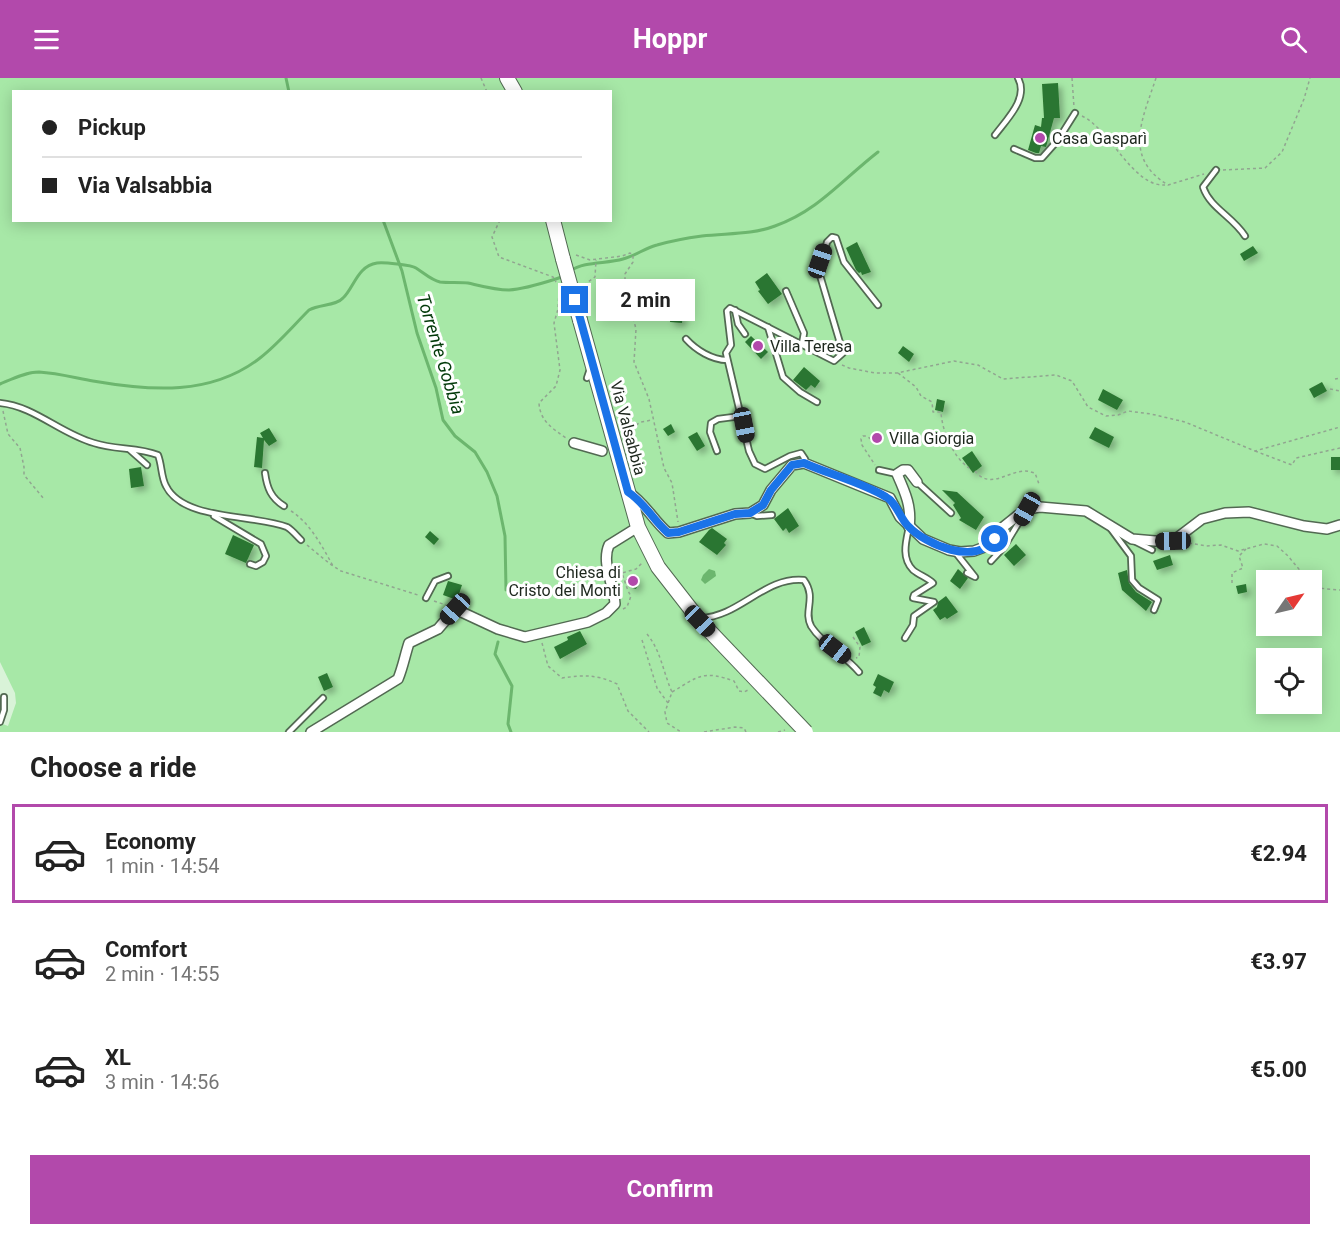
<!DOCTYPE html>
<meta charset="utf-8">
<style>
body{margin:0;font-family:Roboto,sans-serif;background:#f6f6f6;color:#222;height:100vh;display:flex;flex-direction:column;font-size:22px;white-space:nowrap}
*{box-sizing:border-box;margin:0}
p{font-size:20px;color:#767676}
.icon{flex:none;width:33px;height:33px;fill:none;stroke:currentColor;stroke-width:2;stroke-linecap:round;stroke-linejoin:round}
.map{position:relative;height:654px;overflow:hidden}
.panel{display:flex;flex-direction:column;background:#fff;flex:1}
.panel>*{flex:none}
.banner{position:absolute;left:12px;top:12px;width:600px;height:132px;border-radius:0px;box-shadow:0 3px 15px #0003;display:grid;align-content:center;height:132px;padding:0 30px;background:#fff}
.needle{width:39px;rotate:56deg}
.controls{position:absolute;left:1256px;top:492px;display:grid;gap:12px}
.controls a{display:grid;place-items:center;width:66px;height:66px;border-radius:0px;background:#fff;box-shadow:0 3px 15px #0003;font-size:30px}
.end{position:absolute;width:27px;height:27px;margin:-14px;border:8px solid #1a73e8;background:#fff;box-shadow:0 0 0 3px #fff}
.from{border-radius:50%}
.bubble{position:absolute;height:42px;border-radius:0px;background:#fff;box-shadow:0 3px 15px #0003;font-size:20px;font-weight:700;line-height:42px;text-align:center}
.car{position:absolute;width:18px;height:36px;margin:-18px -9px;border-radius:8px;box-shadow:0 0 4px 2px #0007;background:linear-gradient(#222 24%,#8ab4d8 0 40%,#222 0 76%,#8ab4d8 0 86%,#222 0)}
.banner b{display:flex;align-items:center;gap:21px;height:57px;font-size:22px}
.banner b+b{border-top:2px solid #e0e0e0}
.banner i{width:15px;height:15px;background:#222}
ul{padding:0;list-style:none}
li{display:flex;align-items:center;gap:18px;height:99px;margin:0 12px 9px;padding:0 18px;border:3px solid transparent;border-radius:0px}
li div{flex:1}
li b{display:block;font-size:22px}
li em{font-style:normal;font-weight:700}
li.on{border-color:#b249ab}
li>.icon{width:54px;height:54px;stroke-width:1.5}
h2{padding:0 30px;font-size:27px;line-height:72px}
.action{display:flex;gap:12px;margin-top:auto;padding:12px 30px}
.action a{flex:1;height:69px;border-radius:0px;background:#b249ab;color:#fff;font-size:24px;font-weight:700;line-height:69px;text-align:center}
header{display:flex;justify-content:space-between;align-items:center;height:78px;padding:0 30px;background:#b249ab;color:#fff;font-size:27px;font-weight:700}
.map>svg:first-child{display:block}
</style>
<header><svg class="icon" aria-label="menu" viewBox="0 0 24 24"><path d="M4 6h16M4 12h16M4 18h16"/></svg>Hoppr<svg class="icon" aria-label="search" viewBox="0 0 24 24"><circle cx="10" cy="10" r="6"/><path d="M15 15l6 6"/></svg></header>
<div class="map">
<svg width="1340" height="654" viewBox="0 0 1340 654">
<defs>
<filter id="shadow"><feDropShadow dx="4" dy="4" stdDeviation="3" flood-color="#0004"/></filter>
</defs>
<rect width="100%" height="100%" fill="#d9f3d8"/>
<path fill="#a7e8a7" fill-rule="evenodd" d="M0 0H1340V654H0V645L8 648 16 625 15 615 0 584ZM14 14H610V142H14ZM1266 502H1311V548H1266ZM1266 580H1311V626H1266Z"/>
<path fill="#6cb66e" d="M709 491 715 493 716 498 705 506 701 502 703 497Z"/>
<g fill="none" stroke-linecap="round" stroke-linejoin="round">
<g stroke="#6cb66e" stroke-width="3">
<path d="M286 0 289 14"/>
<path d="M383 142 402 193 417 255 436 310 443 342 455 358 475 374 487 394 497 418 505 458 506 512"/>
<path d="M570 193C585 183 606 186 623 181 635 178 645 170 657 167 671 163 687 160 702 158 727 155 751 157 775 148 818 133 843 101 878 74"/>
<path d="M0 306C12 301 26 294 39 294 57 295 76 300 93 303 151 313 211 318 260 280 278 266 293 248 309 232 320 226 336 228 343 220 354 210 357 188 377 185 383 184 412 187 416 190 424 195 431 202 440 204 449 205 459 204 468 205 481 208 495 212 509 212 526 211 546 204 562 199"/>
<path d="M498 564 495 576 512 608 508 646 511 654"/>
</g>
</g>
<g fill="#2b7630" filter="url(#shadow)">
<path d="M1058 5 1060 40H1054L1046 69 1041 68 1039 75H1036L1028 72 1035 47 1041 49 1042 40H1044L1042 6Z"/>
<path d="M857 164 871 194 862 197 861 194 859 195 856 192 846 170Z"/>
<path d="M1253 168 1258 175 1244 183 1240 176Z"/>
<path d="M767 195 782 216 768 226 758 213 760 212 755 204Z"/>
<path d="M671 234 683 235 682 245 670 244Z"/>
<path d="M751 258 768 274 761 281 745 264Z"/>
<path d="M903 268 914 276 909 284 898 275Z"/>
<path d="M804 289 820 303 815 310 811 307 806 312 793 302Z"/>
<path d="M1322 304 1327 313 1314 320 1309 311Z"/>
<path d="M1103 311 1123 322 1117 332 1098 322Z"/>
<path d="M937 321 945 323 943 334 935 332Z"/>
<path d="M671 346 675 354 668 358 663 351Z"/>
<path d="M1095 349 1114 359 1109 370 1089 360Z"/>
<path d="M269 350 277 363 269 368 264 362 262 390 254 389 257 359 263 360 260 355Z"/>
<path d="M697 354 705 368 697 373 688 359Z"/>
<path d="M972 373 982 388 973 395 962 380Z"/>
<rect x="1331" y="379" width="9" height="13"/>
<path d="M141 389 144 408 131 410 129 391Z"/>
<path d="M942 412 957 414 984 439 976 452 959 442 961 440 953 427 955 425Z"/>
<path d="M788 430 799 448 789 455 786 450 783 453 774 441Z"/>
<path d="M712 450 727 461 724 465 726 467 717 477 699 464 709 452Z"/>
<path d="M430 453 439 461 434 467 425 459Z"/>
<path d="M233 457 254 467 246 485 225 476Z"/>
<path d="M1016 466 1026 477 1014 488 1004 477Z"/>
<path d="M1170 477 1173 487 1157 492 1153 483Z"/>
<path d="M958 491 968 500 960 511 950 503Z"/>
<path d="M1127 492 1129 505 1136 514 1152 524 1146 533 1122 512 1118 495Z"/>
<path d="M637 497 639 505 636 511 629 509 626 501Z"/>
<path d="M448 503 462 507 457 522 443 517Z"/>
<path d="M1246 506 1247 514 1238 516 1236 508Z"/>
<path d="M946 518 958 534 947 541 945 539 940 542 933 532 937 529 938 524Z"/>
<path d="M864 549 871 564 862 568 855 554Z"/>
<path d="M580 553 587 566 560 581 554 569 568 562 567 559Z"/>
<path d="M327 595 333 609 324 613 318 599Z"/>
<path d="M878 596 894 604 889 615 884 612 881 619 873 615 876 609 873 607Z"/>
</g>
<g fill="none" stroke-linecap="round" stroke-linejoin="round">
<defs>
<g id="service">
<path d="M995 57C1007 41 1029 20 1018 0"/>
<path d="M1014 71 1035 80H1042L1058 62 1075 35"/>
<path d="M1216 92 1203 109C1210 130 1232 138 1245 158"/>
<path d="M786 213 804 255 802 266"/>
<path d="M735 232 738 246 745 256"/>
<path d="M768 249 783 299 800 314 817 324"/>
<path d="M686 261C696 272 712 282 727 282"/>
<path d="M587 300 590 291"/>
<path d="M0 325C34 328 61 356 94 365 115 372 138 369 158 377 162 387 161 399 166 408 183 443 254 436 287 449 292 452 296 457 301 462"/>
<path d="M130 372 147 387"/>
<path d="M717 373 710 354 711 345 718 341 741 338"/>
<path d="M804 385 805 381 801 375 790 378 765 391 755 386 749 373 726 275 731 267 727 233 730 230 834 283 843 275 819 194 827 164 832 159 836 160 844 184 878 227"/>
<path d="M879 392 897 396"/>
<path d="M265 395C267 410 271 420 284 428"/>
<path d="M917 404 951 435"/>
<path d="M750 435 757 438 772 437"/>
<path d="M214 438 261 466 266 478 263 484 256 488 250 486"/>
<path d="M1111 451 1131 478 1132 502 1139 510 1158 522 1154 532"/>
<path d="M1134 463 1152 472"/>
<path d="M956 475 975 499 967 495"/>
<path d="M991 483 1004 469 1024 436"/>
<path d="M426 520 435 503 448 498"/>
<path d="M701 540C739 539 765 498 804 502 817 520 803 533 811 548 822 566 845 577 859 594"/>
<path d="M905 560 913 547 914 538 934 524 913 520 914 517 933 505C928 500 919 497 913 492 901 480 906 463 909 449"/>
<path d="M0 644 4 632V619"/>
<path d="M289 654 323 620"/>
</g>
<g id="minor">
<path d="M574 365 602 373"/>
<path d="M628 414C645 425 653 442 668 455L679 454 735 436 750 435 763 427 771 412 792 387 804 385 890 420 900 439 923 461 949 472 960 474 974 473 990 467 1002 450 1017 438 1027 431 1040 429 1086 433 1132 461 1155 463H1173L1202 441 1225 435 1249 434 1304 448 1327 451 1340 447"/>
<path d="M909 449C912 429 905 414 897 396L903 392H908L917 404"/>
<path d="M311 654 398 601C403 589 405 577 409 565L438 551 455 531 498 551 525 559 588 544 606 535 615 526C614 507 601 485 609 467L638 449"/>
</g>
<g id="secondary">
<path d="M507 0 515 14"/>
<path d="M553 142 563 181"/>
<path d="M580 242 638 449 658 489 700 543"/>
</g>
</defs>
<use href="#service" stroke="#526952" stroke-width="8"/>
<use href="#minor" stroke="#526952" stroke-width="12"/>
<use href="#secondary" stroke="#526952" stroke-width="16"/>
<g stroke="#91a590" stroke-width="1.5" stroke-dasharray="3 3" stroke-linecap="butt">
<path d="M481 0 487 14"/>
<path d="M1072 0 1074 29"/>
<path d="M1156 0C1143 40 1122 79 1168 107L1204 96"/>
<path d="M1082 38C1110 51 1133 109 1165 107"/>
<path d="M1223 92 1265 90 1282 74 1304 21 1310 0"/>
<path d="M500 142 492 159 499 179 553 199 556 204"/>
<path d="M576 177 590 182 622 178 630 175 633 177V184L625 196V208L636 251 634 284 649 321 664 390 672 405 678 444"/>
<path d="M584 207 595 199 596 182"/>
<path d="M559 214 558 231 554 245 560 292 556 308 539 325C540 343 552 350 566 360"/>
<path d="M842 287 849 290 875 295H897L954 283 978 287 1003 301 1056 297 1072 303 1088 329 1106 338 1118 337 1128 333 1151 336 1185 344 1255 373 1340 349"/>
<path d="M898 295 916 309 921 318 932 324 933 334H941C942 353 953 379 969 390"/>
<path d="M1335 301 1340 300"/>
<path d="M1330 311 1340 313"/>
<path d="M3 333 8 356 20 370 24 389V397L44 421"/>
<path d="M636 347 641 344 652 342"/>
<path d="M871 361 866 358H863L861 361 862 367 875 387"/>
<path d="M1255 373 1292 387 1296 380 1340 370"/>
<path d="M975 393C990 412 1008 393 1025 393 1028 393 1031 394 1035 395L1039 406"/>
<path d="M291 433C310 445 322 468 333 488"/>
<path d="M1189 465 1206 468 1221 467 1238 473 1264 466 1277 468 1288 478 1308 502"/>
<path d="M307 467 330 486 341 493 418 517"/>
<path d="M1232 505V495L1243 490 1239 478 1246 471"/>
<path d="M1311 505 1317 510 1340 512"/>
<path d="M434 523 446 527"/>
<path d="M623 531 627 529 631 518 628 513 622 495 636 491 642 485"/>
<path d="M647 556C661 573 663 594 672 614L665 634 667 645 681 654"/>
<path d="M853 559 860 569 859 579 856 580"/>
<path d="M642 562 657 610 668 625"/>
<path d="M542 565 548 588 562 600C584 597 596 596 617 606L628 633 649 654"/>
<path d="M672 614C699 598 703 592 734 603L739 613 744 614 748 612"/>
<path d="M704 654 735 649 744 650 746 654"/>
<path d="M778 654 785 652"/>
</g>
<use href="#service" stroke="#fff" stroke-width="4.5"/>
<use href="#minor" stroke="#fff" stroke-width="9"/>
<use href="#secondary" stroke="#fff" stroke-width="14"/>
<defs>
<g id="secondary-bridge">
<path d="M563 181 580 242"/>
<path d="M700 543 806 654"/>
</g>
</defs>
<use href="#secondary-bridge" stroke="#526952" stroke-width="16" stroke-linecap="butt"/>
<use href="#secondary-bridge" stroke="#fff" stroke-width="14"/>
</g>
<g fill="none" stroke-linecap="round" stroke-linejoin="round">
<path stroke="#1a73e8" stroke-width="8" d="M575 222 628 414C645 425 653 442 668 455L679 454 735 436 750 435 763 427 771 412 792 387 804 385C831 397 861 404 886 419 896 424 900 440 908 448 926 467 976 488 995 461"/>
</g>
<g fill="#b249ab" stroke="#fff" stroke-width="2">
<circle cx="1040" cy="60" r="6"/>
<circle cx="758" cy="268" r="6"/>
<circle cx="877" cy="360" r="6"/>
<circle cx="633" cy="503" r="6"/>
</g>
<g text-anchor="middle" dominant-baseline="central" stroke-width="6" stroke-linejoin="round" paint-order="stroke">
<g font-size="16" fill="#1d271d" stroke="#fff" text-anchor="start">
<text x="1052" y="60">Casa Gasparì</text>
<text x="770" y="268">Villa Teresa</text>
<text x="889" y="360">Villa Giorgia</text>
<text x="621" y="494" text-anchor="end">Chiesa di<tspan x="621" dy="18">Cristo dei Monti</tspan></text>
</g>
<g font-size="16" fill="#1d271d" stroke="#fff">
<text transform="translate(628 350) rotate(75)">Via Valsabbia</text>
</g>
<g font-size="18" font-style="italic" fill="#023a09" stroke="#fff">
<text transform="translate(441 276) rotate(73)">Torrente Gobbia</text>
</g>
</g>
</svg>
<div class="controls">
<a><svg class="needle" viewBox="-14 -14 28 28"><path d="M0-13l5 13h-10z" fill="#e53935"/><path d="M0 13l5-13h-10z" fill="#767676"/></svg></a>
<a><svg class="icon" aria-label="locate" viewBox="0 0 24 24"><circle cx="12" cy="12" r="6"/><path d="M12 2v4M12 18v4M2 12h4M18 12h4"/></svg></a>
</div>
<i class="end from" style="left:995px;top:461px"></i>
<i class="end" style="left:575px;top:222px"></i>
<div class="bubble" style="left:596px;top:201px;width:99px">2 min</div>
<i class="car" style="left:820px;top:183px;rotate:19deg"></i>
<i class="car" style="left:744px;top:347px;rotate:169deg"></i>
<i class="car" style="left:1027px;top:431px;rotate:209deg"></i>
<i class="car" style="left:1173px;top:463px;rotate:269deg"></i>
<i class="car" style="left:455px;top:531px;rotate:222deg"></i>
<i class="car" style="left:700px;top:543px;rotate:136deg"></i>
<i class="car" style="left:835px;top:571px;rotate:128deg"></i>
<div class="banner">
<b><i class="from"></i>Pickup</b>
<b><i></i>Via Valsabbia</b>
</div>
</div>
<section class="panel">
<h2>Choose a ride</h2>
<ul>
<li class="on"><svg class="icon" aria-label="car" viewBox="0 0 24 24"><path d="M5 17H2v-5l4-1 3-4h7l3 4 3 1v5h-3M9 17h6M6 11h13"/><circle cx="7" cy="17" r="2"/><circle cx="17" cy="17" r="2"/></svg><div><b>Economy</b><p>1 min · 14:54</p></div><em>€2.94</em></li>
<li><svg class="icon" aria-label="car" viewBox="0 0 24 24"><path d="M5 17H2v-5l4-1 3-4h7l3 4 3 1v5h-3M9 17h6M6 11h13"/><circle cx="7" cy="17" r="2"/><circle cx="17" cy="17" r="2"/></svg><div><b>Comfort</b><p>2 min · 14:55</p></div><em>€3.97</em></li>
<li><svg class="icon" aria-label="car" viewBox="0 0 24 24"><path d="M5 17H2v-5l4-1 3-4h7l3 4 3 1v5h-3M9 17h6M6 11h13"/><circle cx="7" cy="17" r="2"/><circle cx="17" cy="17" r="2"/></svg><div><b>XL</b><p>3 min · 14:56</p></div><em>€5.00</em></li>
</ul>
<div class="action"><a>Confirm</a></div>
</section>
